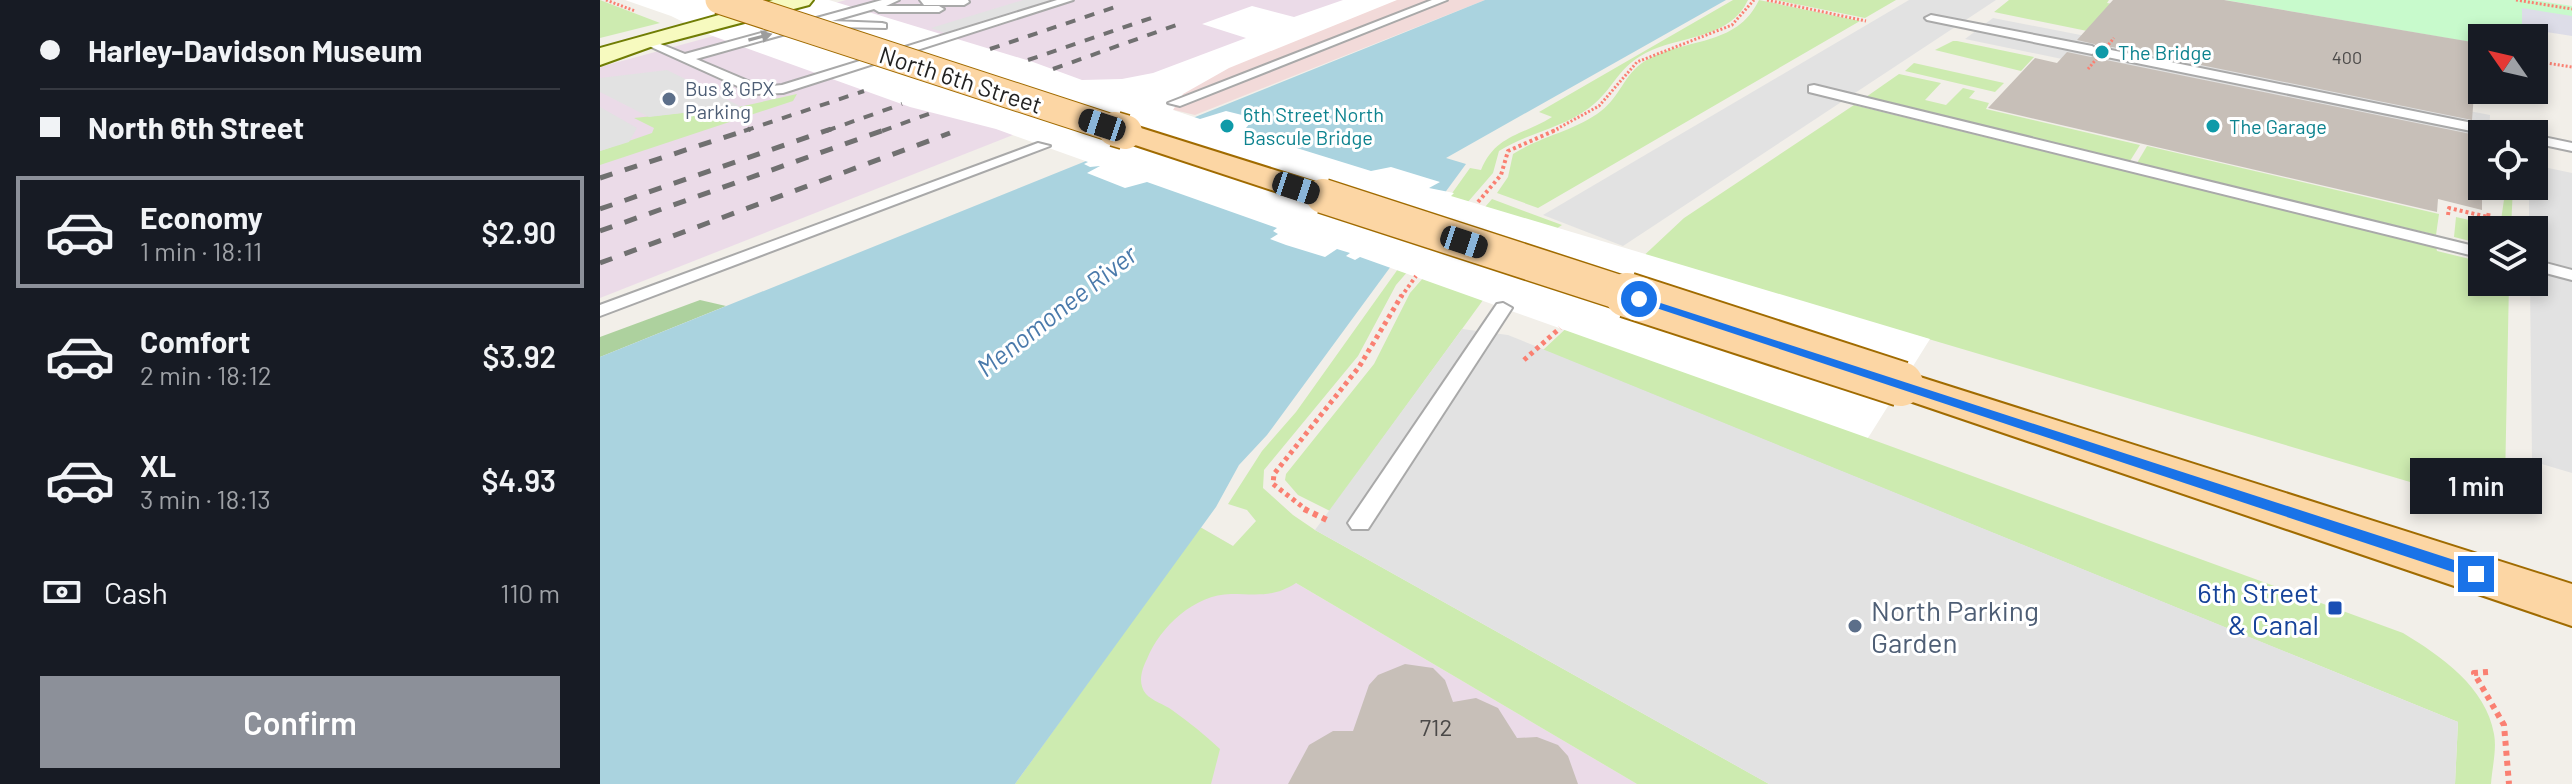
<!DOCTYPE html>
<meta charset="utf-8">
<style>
body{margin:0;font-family:Barlow,sans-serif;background:#242831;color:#f1f3f6;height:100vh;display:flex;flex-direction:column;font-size:30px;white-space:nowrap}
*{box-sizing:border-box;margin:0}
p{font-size:26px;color:#9ea1a6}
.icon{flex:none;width:44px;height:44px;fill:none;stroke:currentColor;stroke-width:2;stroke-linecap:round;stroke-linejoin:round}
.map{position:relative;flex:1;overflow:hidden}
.panel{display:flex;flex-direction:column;background:#171b24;width:600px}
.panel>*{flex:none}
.hud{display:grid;align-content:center;height:176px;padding:0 40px;background:#171b24}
.needle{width:52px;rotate:304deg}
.tools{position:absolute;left:1868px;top:24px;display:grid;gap:16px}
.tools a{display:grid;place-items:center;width:80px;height:80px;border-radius:0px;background:#171b24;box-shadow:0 4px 12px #0003;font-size:40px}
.end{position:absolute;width:36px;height:36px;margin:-18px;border:10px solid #1a73e8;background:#fff;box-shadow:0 0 0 4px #fff}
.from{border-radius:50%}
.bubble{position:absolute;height:56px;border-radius:0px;background:#171b24;box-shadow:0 4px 12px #0003;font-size:26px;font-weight:600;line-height:56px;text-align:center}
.car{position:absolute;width:24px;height:48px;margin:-24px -12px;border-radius:10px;box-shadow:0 0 6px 2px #0007;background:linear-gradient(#222 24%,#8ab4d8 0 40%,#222 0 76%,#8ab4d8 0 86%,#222 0)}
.hud b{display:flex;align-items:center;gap:28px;height:76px;font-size:30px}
.hud b+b{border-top:2px solid #363941}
.hud i{width:20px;height:20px;background:#f1f3f6}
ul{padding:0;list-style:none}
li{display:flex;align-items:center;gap:24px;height:112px;margin:0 16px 12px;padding:0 24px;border:4px solid transparent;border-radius:0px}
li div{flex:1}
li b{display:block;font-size:30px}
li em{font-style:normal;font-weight:600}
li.selected{border-color:#8c9099}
li>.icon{width:72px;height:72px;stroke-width:1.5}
.pay{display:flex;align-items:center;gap:20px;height:88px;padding:0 40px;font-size:30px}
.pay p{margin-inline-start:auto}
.action{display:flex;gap:16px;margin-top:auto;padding:16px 40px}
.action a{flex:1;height:92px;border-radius:0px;background:#8c9099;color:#fff;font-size:32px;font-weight:600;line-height:92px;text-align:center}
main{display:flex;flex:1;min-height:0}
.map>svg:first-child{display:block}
</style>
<main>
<section class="panel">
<div class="hud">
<b><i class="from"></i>Harley-Davidson Museum</b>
<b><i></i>North 6th Street</b>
</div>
<ul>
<li class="selected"><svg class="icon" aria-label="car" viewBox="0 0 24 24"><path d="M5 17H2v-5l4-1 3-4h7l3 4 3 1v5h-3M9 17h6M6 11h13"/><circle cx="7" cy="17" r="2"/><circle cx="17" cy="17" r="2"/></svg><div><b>Economy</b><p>1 min · 18:11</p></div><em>$2.90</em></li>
<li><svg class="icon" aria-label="car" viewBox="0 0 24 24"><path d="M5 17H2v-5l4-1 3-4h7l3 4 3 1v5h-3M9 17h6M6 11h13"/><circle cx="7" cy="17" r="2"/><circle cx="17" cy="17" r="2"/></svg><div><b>Comfort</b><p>2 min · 18:12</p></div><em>$3.92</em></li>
<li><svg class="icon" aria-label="car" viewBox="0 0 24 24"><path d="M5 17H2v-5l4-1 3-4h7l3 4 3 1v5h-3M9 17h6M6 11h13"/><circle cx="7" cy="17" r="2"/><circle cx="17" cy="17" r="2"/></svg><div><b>XL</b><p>3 min · 18:13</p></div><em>$4.93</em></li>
</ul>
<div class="pay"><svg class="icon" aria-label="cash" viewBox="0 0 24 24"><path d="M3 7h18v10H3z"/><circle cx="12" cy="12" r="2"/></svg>Cash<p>110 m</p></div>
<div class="action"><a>Confirm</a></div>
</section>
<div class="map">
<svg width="1972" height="784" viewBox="0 0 1972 784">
<rect width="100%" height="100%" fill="#f2efe9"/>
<path fill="#f2dad9" d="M755 0H885L595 115 513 95Z"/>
<g fill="#ebdbe8">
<path d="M246 0H755L0 298V67Z"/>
<path d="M600 527 633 546 1037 784H415Z"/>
</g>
<g fill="#cdebb0">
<path d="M0 0 60 23 0 38Z"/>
<path d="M1133 0H1148C1131 37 1085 36 1052 50 1016 66 1016 88 989 108 963 128 927 133 899 151L893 173 796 285 758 356 664 470 663 488 693 515 715 530 1169 784H1037L696 583C673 598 656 594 631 594 595 594 560 627 547 659 542 669 537 683 546 694 551 700 565 705 572 710 589 722 605 735 620 749L611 784H415L600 527 633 546 656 521 647 510 628 504 662 451 696 412 870 168 881 170C895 135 923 135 952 117L939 112Z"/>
<path d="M1159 0 1260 21 938 208 897 193 908 177 913 154C941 136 975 131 1001 111 1020 97 1024 74 1045 61 1085 37 1136 48 1159 0Z"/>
<path d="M1176 0H1296L1265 18Z"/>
<path d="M1409 0H1509L1507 3 1525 6 1502 34 1394 12Z"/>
<path d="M1353 41H1357L1434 57 1421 71 1335 50Z"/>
<path d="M1314 63 1404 83 1395 92 1305 71Z"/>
<path d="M1299 74 1341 83 1325 100 1346 105 1363 88 1375 91 1369 98 1389 103 1386 109 1540 145 1530 161 1266 97Z"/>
<path d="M197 94 193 101 0 165V151L52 133 54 128 34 118 139 107Z"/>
<path d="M1254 105 1836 247 1837 251 1882 262V282H1909L1905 482 1897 495 1878 498 1854 495 1315 335 1268 438 1803 633C1841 656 1886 687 1894 734 1897 749 1892 768 1891 784H1855L1858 722 943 350 1084 218Z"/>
<path d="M1547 146 1839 214 1836 235 1537 163Z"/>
<path d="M1906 186H1913L1911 230H1882V244L1854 237 1856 217 1900 227Z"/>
<path d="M892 199 962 225 915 256 730 511 698 495 685 480 686 474 774 364 810 293Z"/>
</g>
<path fill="#add19e" d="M100 300 126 306 0 357V337Z"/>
<path fill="#c8facc" d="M1625 0H1933L1972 6V35L1930 28V38H1882V44Z"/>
<g fill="#e2e2e2">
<path d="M423 0H451L345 33 331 28Z"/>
<path d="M1309 0H1396L1023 246 943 215Z"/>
<path d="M1393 18 1890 115 1889 134H1882V146L1365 39Z"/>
<path d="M67 70 140 106 49 117 0 92V78Z"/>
<path d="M0 107 37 128 29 142 0 151Z"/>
<path d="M1934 165 1972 173V473L1932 461 1930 282H1934V230H1929V186H1934Z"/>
<path d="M862 329 908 335 1858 722 1855 784H1169L715 530Z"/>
</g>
<path fill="#dddde8" d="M1922 8 1972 16V36L1922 28Z"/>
<path fill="#aad3df" d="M885 0H1126L846 158 866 164 667 435 639 465 616 507 415 784H0V357Z"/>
<path fill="#fff" d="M25 0H229L433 62 482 80 522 79 553 73 646 38 602 24 652 6 694 17 743 0H797L629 68 583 94 573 110 600 119 626 111 654 118 646 128 652 130 648 133 771 171 791 167 840 182 829 188 854 193 851 196 1330 339 1268 438 760 257 755 260 746 256 750 253 737 249 725 257 686 245 670 239 678 234 673 231 677 228 547 182 525 188 487 173 500 166 490 167 484 164 488 162 396 129 310 107 110 35 71 16Z"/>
<g fill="#c7bfb8">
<path d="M1513 0H1624L1878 43 1872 120 1512 47 1502 53 1506 60 1871 134 1870 149 1882 152V210L1838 199 1837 212 1388 108 1435 58 1457 63 1467 52 1491 57 1500 52 1501 49 1494 44 1477 40Z"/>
<path d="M805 664 833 668 845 680 853 702 876 698 898 708 917 738 937 737 958 745 968 756 978 784H688L709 745 733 731H753L769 685 778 675Z"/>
</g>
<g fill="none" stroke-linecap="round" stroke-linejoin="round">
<defs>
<g id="lane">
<path d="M282 0H299L286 6H339L344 9 339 12H279L274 9 232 21 282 23 286 24V28L230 27 225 23 96 59 162 87 182 85 457 0H473L183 93 155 94 38 41 48 39 85 54Z"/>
<path d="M320 0H368L369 2 364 5H324Z"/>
<path d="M832 0H847L580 106 568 103Z"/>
<path d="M1331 15 1492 46 1498 50 1492 54 1327 20 1325 18Z"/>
<path d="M1511 50 1907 130 1914 134H1886L1507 57 1505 54Z"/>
<path d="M1214 85 1882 248V258L1209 92V86Z"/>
<path d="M1934 135 1972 143V151L1934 143Z"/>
<path d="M438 143 450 146 0 316V305Z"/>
<path d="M1934 260 1972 270V280L1934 270Z"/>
<path d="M903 303 912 308 768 529H752L748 523 752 517 897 304Z"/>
</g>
<path id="secondary" d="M173 0H213L209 5 53 46 0 65V48Z"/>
<g id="primary">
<path d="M525 123 735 189 740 196 735 203 723 206 711 203 514 138 510 132 514 126Z"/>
<path d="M1301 371 1972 584V626L1286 393 1279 384 1286 375Z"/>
</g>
</defs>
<use href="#lane" stroke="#a9a9a9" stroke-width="4"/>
<use href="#secondary" stroke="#707d05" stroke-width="4"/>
<use href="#primary" stroke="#a06b00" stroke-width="4"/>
<g stroke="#fa8072" stroke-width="3" stroke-dasharray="2 2" stroke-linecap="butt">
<path d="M6 0 35 11"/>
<path d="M1167 0 1266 21"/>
<path d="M1916 0 1972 9"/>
<path d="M1934 61 1972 67"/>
<path d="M953 131 999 106 1037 62 1132 25 1154 0"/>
</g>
<g stroke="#fa8072" stroke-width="4" stroke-dasharray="3 3" stroke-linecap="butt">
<path d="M878 202 901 175 908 151 958 129"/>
<path d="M1848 215 1849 208 1888 217 1889 211"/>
<path d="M801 297 816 276"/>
</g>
<g stroke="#fa8072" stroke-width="5" stroke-dasharray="4 4" stroke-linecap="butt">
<path d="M924 360 960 328"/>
<path d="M708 511 673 484 674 474 759 367 802 295"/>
</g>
<g stroke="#fa8072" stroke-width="6" stroke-dasharray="5 5" stroke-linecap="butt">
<path d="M704 509 729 521"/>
<path d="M1888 672 1874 673 1904 725 1909 784"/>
</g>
<use href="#lane" fill="#fff" fill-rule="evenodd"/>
<use href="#secondary" fill="#f7fabf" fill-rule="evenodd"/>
<use href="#primary" fill="#fcd6a4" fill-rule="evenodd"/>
<g stroke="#707070" stroke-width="4" stroke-dasharray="10 10" stroke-linecap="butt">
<path d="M390 49 521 5"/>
<path d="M428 60 557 16"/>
<path d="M453 69 582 23"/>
<path d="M144 131 264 91"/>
<path d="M226 131 302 104"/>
<path d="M282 131 331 113"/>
</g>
<g stroke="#707070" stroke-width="5" stroke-dasharray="13 13" stroke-linecap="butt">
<path d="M0 178 150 129"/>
<path d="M0 209 231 129"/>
<path d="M0 231 287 129"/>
<path d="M0 263 350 133"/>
</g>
<defs>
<path id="primary-bridge-far2" d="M119 0 521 131"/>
<g id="primary-bridge-far1">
<path d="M515 129 525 132"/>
<path d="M723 196 1034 297"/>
</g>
<path id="primary-bridge" d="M1027 295 1301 384"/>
</defs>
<use href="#primary-bridge-far2" stroke="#a06b00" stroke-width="29" stroke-linecap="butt"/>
<use href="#primary-bridge-far1" stroke="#a06b00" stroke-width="37" stroke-linecap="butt"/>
<use href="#primary-bridge" stroke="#a06b00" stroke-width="48" stroke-linecap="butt"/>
<path stroke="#fa8072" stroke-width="3" stroke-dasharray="2 2" stroke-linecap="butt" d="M1488 69 1514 38"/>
<use href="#primary-bridge-far2" stroke="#fcd6a4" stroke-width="27"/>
<use href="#primary-bridge-far1" stroke="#fcd6a4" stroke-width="34"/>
<use href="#primary-bridge" stroke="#fcd6a4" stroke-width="44"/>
</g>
<defs><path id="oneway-solid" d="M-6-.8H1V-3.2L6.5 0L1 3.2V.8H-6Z" transform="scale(2)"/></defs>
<use fill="#9c9c9c" href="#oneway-solid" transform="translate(160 37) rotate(-15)"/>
<path fill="#1a73e8" d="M1039 296 1882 569 1884 574 1876 579 1871 578 1035 301Z"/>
<g fill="#0f9aa8" stroke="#fff" stroke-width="3">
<circle cx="1502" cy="52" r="8"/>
<circle cx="627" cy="126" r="8"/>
<circle cx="1613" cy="126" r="8"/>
</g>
<g fill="#5c6f8a" stroke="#fff" stroke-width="3">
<circle cx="69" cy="99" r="8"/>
<circle cx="1255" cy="626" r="8"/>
</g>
<rect fill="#1a4fb4" stroke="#fff" stroke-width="3" x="1727" y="600" width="16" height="16" rx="4"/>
<g text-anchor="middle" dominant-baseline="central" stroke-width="6" stroke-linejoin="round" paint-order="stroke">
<g font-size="18" fill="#4b4948">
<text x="1747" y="57">400</text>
</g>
<g font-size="20" fill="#0d838f" stroke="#fff" text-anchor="start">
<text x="1518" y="52">The Bridge</text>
<text x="643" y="114">6th Street North<tspan x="643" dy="23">Bascule Bridge</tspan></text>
<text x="1629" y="126">The Garage</text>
</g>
<g font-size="20" fill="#4e5e75" stroke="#fff" text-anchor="start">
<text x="85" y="88">Bus &amp; GPX<tspan x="85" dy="23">Parking</tspan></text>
</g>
<g font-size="24" fill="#222" stroke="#fff">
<text transform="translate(361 79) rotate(18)">North 6th Street</text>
</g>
<g font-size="24" fill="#4b4948">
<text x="836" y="726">712</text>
</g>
<g font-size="26" font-style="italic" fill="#4a7aab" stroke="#fff">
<text transform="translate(456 310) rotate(-38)">Menomonee River</text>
</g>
<g font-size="28" fill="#164399" stroke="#fff" text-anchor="end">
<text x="1719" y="592">6th Street<tspan x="1719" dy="32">&amp; Canal</tspan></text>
</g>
<g font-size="28" fill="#4e5e75" stroke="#fff" text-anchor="start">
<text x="1271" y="610">North Parking<tspan x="1271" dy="32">Garden</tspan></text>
</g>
</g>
</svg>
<div class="tools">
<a><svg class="needle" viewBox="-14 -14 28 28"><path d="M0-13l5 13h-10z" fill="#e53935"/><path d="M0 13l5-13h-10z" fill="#9ea1a6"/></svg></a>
<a><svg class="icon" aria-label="locate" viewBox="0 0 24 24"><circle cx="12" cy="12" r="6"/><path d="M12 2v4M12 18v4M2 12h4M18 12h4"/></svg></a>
<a><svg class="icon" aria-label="layers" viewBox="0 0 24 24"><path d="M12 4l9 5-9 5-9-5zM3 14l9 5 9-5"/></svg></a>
</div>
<i class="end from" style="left:1039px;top:299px"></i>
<i class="end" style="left:1876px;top:574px"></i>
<div class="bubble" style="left:1810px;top:458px;width:132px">1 min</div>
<i class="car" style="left:502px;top:125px;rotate:288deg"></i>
<i class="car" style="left:696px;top:188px;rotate:108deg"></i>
<i class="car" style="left:864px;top:242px;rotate:108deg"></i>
</div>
</main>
